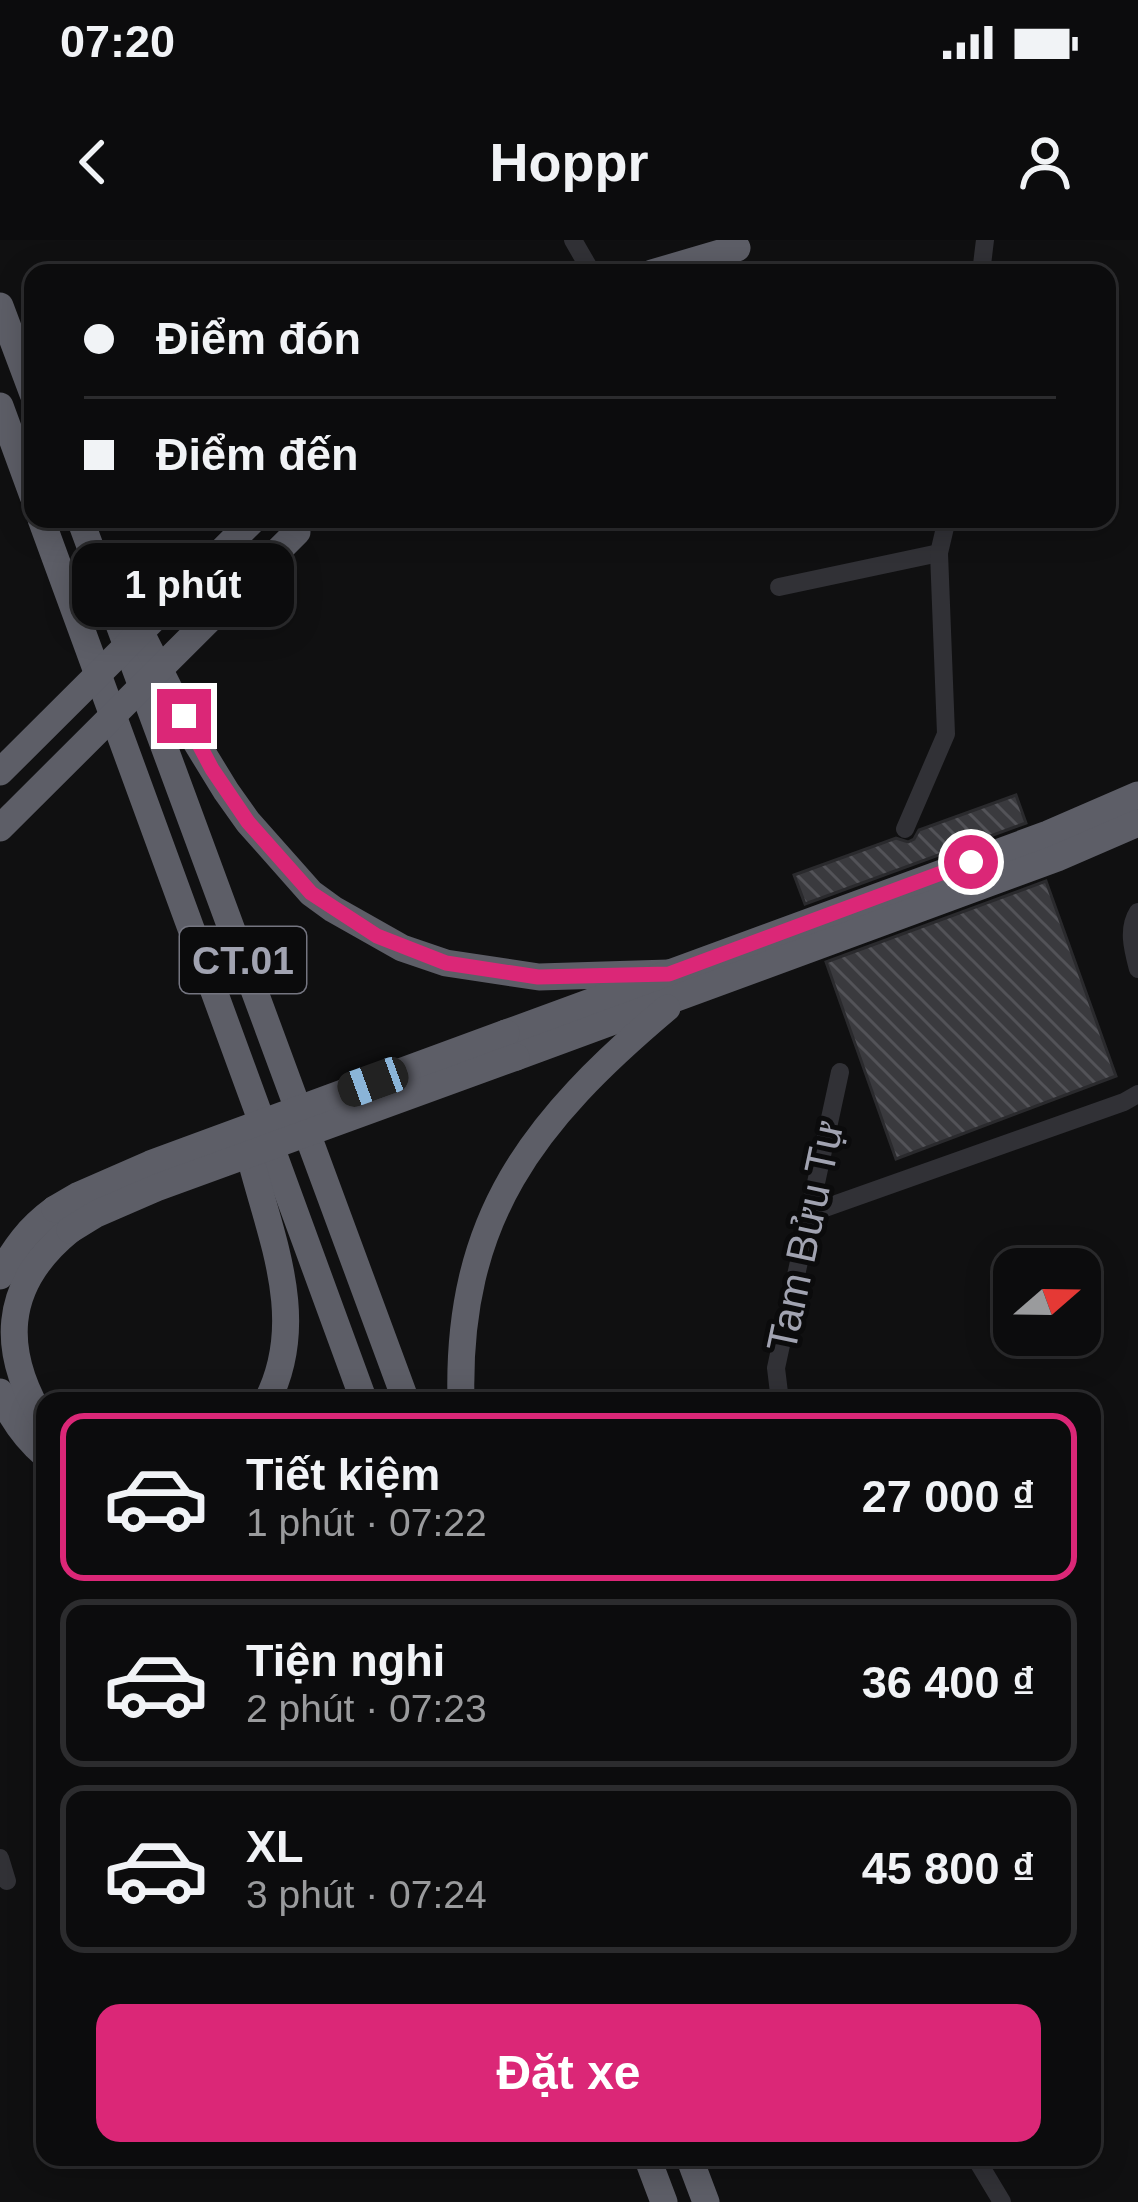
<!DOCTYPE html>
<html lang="vi">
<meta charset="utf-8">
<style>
body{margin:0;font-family:Arial,sans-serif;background:#151516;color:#f1f3f6;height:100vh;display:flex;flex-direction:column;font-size:45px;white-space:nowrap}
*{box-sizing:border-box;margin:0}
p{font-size:39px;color:#9a9b9d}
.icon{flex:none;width:66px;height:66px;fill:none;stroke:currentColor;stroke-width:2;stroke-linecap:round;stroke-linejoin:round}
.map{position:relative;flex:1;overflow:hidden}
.side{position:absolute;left:36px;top:1152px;width:1065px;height:774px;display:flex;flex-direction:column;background:#0c0c0d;border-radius:24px;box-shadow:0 6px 30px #0003,0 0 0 3px #2c2c2e}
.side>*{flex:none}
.banner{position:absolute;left:24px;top:24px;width:1092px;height:264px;border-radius:24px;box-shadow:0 6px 30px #0003,0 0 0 3px #2c2c2e;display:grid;align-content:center;height:264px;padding:0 60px;background:#0c0c0d}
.needle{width:78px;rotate:70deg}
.tools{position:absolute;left:993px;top:1008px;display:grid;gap:24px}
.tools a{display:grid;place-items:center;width:108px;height:108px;border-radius:24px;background:#0c0c0d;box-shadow:0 6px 30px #0003,0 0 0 3px #2c2c2e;font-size:60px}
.end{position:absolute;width:54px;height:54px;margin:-27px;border:15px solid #db2777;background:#fff;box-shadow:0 0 0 6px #fff}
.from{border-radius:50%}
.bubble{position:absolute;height:84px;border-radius:24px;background:#0c0c0d;box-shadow:0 6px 30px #0003,0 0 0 3px #2c2c2e;font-size:39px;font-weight:700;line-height:84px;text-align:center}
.car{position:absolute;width:36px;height:72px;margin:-36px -18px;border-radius:15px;box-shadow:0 0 9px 3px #0007;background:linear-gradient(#222 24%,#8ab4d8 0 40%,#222 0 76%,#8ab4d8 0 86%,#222 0)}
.banner b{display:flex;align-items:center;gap:42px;height:114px;font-size:45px}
.banner b+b{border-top:3px solid #2c2c2e}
.banner i{width:30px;height:30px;background:#f1f3f6}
ul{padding:21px 0 0;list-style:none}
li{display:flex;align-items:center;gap:36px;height:168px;margin:0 24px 18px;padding:0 36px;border:6px solid #2c2c2e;border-radius:24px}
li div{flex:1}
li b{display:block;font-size:45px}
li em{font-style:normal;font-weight:700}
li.on{border-color:#db2777}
li>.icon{width:108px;height:108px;stroke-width:1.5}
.cta{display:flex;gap:24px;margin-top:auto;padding:24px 60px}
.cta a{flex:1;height:138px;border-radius:24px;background:#db2777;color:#fff;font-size:48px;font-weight:700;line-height:138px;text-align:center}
.status{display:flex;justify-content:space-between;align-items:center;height:84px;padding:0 60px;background:#0c0c0d;direction:ltr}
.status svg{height:33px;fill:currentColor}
header{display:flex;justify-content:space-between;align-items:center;height:156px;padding:0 60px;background:#0c0c0d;font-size:54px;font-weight:700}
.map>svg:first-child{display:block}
</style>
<div class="status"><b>07:20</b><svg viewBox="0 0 49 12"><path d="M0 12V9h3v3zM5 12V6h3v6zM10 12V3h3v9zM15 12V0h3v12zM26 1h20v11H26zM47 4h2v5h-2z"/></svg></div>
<header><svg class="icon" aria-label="back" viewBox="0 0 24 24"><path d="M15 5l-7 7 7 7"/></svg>Hoppr<svg class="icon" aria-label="person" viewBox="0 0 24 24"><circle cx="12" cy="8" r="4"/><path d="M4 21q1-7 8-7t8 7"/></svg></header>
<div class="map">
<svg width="1138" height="1962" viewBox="0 0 1138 1962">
<defs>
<pattern id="building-back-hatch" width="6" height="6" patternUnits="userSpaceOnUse" patternTransform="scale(3)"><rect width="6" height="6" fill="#3a3a3e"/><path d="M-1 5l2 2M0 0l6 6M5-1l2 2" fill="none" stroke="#535358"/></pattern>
</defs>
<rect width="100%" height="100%" fill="#101011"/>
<g fill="url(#building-back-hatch)" stroke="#2a2a2d" stroke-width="3">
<path d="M1016 555 1026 583 805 664 794 635 896 598 908 602 914 599 919 590Z"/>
<path d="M1046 641 1116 836 896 919 826 722Z"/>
</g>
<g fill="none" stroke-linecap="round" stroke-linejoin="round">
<g stroke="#313136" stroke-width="18">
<path d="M573 0 592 33"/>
<path d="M981 33 985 0"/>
<path d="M779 347 939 313"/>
<path d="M905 589 946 494 939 313 947 279"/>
<path d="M1138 672C1127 689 1133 710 1138 729"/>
<path d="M808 974 1124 862 1138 854"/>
<path d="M780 1161 776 1128 840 832"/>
<path d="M0 1618 7 1641"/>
<path d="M975 1917 1002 1962"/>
</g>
<g stroke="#5d5e67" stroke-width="27">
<path d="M652 33 737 8"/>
<path d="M0 66 33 154"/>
<path d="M0 166 33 256"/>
<path d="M41 279 364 1161"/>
<path d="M80 279 406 1161"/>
<path d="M132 375 196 502 226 551 248 582 311 653 333 669 402 708 446 723 539 737 669 733"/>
<path d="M506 793 1048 594 1138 555"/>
<path d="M516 817 1057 618 1138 583"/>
<path d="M245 896C264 984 312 1074 267 1161"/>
<path d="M0 1036C14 1008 29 988 55 969"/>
<path d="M0 1152C10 1176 25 1198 45 1215"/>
<path d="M461 1161C456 978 533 881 667 768"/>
<path d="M45 1184C0 1112 1 1046 70 990"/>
<path d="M647 1917 664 1962"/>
<path d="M689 1917 706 1962"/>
</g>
<g stroke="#5d5e67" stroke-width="27">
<path d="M0 532 254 279"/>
<path d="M0 588 297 292"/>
<path d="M55 969 79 955 150 924 506 793"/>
<path d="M70 990 96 974 156 948 516 817"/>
</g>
</g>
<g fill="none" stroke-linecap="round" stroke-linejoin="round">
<path stroke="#db2777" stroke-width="15" d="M184 476 212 529 248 582 311 653 377 696 446 723 538 737 669 734 971 622"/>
</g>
<g text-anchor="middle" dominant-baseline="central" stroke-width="10" stroke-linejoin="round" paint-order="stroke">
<rect fill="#0b0b0c" stroke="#747580" stroke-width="3" x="180" y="687" width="126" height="66" rx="9"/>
<g font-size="39" font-weight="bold" fill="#a1a3b1">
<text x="243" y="720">CT.01</text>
</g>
<g font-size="42" fill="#a1a3b1" stroke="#0b0b0c">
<text transform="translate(805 996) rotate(-78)">Tam Bửu Tự</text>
</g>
</g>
</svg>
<div class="tools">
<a><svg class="needle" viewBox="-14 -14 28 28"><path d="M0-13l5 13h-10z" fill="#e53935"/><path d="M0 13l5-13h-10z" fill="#9a9b9d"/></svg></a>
</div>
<i class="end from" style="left:971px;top:622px"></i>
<i class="end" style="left:184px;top:476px"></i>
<div class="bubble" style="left:72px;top:303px;width:222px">1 phút</div>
<i class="car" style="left:373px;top:842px;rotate:250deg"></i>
<div class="banner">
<b><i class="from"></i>Điểm đón</b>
<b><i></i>Điểm đến</b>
</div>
<section class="side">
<ul>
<li class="on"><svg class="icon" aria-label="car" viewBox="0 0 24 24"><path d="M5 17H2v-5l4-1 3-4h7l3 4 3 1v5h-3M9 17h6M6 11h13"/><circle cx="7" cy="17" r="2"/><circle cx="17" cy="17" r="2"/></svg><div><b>Tiết kiệm</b><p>1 phút · 07:22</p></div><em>27 000 ₫</em></li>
<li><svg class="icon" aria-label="car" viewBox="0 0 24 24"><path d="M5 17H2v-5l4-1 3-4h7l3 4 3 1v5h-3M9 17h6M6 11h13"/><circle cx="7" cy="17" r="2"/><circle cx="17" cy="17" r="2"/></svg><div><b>Tiện nghi</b><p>2 phút · 07:23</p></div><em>36 400 ₫</em></li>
<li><svg class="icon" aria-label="car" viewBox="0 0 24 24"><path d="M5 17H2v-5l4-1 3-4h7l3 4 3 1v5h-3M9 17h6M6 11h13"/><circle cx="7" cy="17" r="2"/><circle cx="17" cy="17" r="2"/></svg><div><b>XL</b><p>3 phút · 07:24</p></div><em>45 800 ₫</em></li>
</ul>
<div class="cta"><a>Đặt xe</a></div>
</section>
</div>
